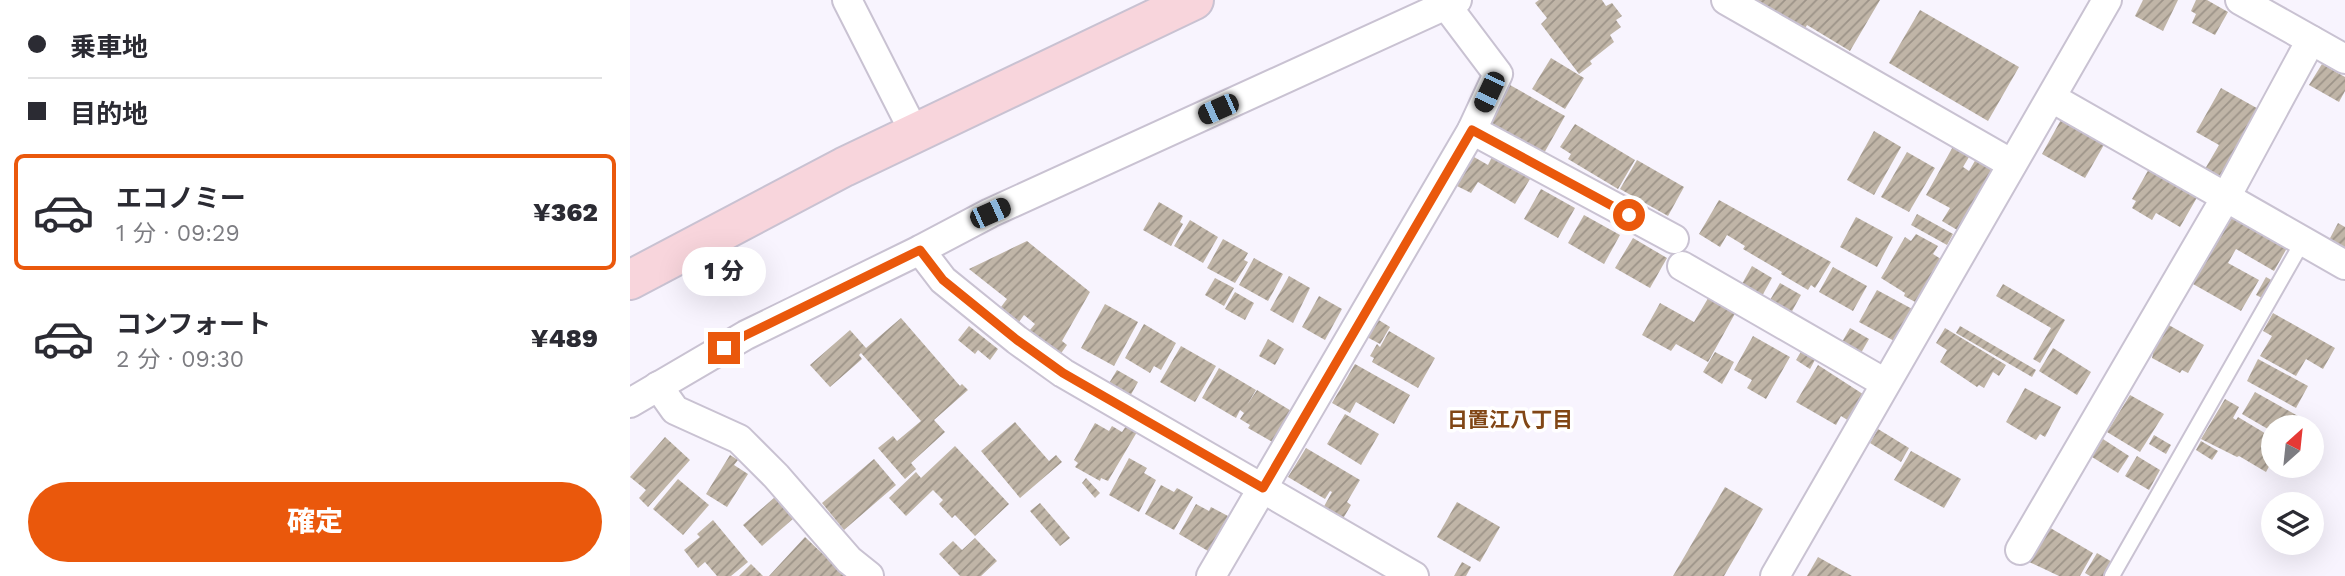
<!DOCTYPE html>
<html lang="ja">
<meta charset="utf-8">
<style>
body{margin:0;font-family:"Work Sans","Noto Sans JP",sans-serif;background:#f7f7f7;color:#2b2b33;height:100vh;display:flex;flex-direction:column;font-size:26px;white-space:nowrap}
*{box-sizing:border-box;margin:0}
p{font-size:23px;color:#7c7c81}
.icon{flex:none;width:38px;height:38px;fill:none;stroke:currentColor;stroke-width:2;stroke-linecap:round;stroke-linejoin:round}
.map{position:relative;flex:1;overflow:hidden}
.details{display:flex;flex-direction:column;background:#fff;width:630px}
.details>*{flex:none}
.guide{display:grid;align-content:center;height:154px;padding:0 28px;background:#fff}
.needle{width:46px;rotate:27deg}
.tools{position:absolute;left:1631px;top:415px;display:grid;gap:14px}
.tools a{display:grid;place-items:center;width:63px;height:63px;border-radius:50%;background:#fff;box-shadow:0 7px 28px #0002;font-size:35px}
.end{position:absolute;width:32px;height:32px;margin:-16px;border:9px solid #ea580c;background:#fff;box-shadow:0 0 0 4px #fff}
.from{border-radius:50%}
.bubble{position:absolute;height:49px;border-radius:24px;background:#fff;box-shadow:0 7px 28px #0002;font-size:23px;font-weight:800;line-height:49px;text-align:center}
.car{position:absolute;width:21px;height:42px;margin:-21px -10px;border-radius:9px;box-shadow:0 0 5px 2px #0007;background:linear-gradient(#222 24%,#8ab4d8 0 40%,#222 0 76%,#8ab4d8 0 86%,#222 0)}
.guide b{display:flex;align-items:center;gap:24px;height:66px;font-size:26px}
.guide b+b{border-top:2px solid #e1e1e2}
.guide i{width:18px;height:18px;background:#2b2b33}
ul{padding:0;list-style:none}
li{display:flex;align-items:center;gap:21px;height:116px;margin:0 14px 10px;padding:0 14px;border:4px solid transparent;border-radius:10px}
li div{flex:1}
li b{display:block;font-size:26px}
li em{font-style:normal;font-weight:800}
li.current{border-color:#ea580c}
li>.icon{width:63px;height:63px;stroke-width:1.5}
.cta{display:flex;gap:14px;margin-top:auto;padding:14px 28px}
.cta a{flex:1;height:80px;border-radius:42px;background:#ea580c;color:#fff;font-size:28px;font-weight:800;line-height:80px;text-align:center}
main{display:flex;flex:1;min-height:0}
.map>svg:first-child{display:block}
</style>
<main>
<section class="details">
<div class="guide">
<b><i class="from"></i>乗車地</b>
<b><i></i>目的地</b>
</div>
<ul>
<li class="current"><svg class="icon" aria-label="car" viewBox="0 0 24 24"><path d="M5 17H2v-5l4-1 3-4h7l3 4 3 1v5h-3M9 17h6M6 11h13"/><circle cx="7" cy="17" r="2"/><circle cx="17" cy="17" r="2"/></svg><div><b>エコノミー</b><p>1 分 · 09:29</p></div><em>¥362</em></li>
<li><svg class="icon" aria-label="car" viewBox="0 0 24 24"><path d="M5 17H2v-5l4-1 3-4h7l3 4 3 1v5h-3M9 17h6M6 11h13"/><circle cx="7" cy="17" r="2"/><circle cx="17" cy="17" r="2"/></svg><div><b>コンフォート</b><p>2 分 · 09:30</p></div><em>¥489</em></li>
</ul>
<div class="cta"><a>確定</a></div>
</section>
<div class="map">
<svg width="1715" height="576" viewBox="0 0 1715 576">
<defs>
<pattern id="building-hatch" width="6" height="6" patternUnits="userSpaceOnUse" patternTransform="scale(1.75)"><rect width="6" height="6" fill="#c0b5a7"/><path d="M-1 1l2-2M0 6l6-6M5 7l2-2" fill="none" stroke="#9c9388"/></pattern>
</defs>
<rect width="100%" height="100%" fill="#f8f4fe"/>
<g fill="url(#building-hatch)">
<path d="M909 0H972L976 6 982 3 992 16 986 20 991 27 980 35 984 42 960 61 962 64 949 74 911 24 917 18 905 3Z"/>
<path d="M1120 0H1250L1220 51 1177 25 1173 32Z"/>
<path d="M1513 0H1548L1533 31 1505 16Z"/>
<path d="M1566 0H1577L1598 12 1585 35 1562 23 1566 14 1561 11Z"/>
<path d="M1290 10 1389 67 1358 121 1259 63Z"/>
<path d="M921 58 954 78 935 109 902 89Z"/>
<path d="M1692 64 1715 77V91L1709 102 1679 85Z"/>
<path d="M880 85 935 116 913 155 858 124Z"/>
<path d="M1591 88 1632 111 1591 178 1575 169 1589 145 1566 132Z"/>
<path d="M1432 118 1475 143 1455 178 1412 154Z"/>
<path d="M945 124 1005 160 988 189 938 159 941 154 930 147Z"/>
<path d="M1244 131 1271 147 1244 195 1217 180Z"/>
<path d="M1325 143 1342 152 1333 167 1339 171 1346 159 1366 170 1334 234 1312 221 1320 208 1296 195Z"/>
<path d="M1277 152 1305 168 1279 212 1251 197Z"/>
<path d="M844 157 858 165 862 157 900 179 885 204 848 182 841 193 827 186Z"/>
<path d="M1007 160 1054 187 1038 216 990 189Z"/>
<path d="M1520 167 1569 194 1550 227 1526 213 1522 220 1502 208 1506 201 1502 199Z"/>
<path d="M911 189 945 208 928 238 894 219Z"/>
<path d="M1089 200 1201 262 1185 288 1181 285 1178 290 1151 274 1152 272 1113 249 1115 246 1097 235 1090 247 1069 234Z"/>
<path d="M529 202 553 216 550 222 553 224 541 246 513 230Z"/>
<path d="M1607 209 1661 241 1644 271 1606 249 1598 263 1629 280 1611 311 1563 284Z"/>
<path d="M1287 214 1323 234 1317 245 1281 225Z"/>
<path d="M954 215 990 235 974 264 938 243Z"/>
<path d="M1226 217 1263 237 1247 267 1210 247Z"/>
<path d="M560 220 588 237 573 263 544 246Z"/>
<path d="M1708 223 1715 227V252L1698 242Z"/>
<path d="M1286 234 1308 246 1303 254 1314 261 1289 304 1274 296 1275 293 1251 278 1275 237 1281 241Z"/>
<path d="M1003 238 1037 258 1020 288 985 268Z"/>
<path d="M593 239 618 253 614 260 618 262 605 283 577 268Z"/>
<path d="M397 241 460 292 432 341 437 345 424 363 394 337 405 324 394 315 389 322 371 307 377 299 339 269Z"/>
<path d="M624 258 653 274 638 301 609 285Z"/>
<path d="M1122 266 1142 278 1132 296 1112 284Z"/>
<path d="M1203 267 1237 286 1223 311 1189 292Z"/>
<path d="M659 276 680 288 663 323 640 310Z"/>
<path d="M1636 277 1645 282 1634 299 1626 295Z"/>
<path d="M585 278 604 288 594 306 575 295Z"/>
<path d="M1150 283 1171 295 1161 313 1140 300Z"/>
<path d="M1373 284 1435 320 1410 363 1403 359 1421 328 1366 296Z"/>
<path d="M1247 290 1286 311 1268 343 1229 322Z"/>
<path d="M605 292 624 303 615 320 595 309Z"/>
<path d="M1080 295 1107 310 1078 362 1046 344 1041 351 1012 335 1030 303 1064 322Z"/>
<path d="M689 296 712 309 695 340 672 327Z"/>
<path d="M475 304 508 322 484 366 451 348Z"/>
<path d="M1643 313 1705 348 1693 369 1676 359 1666 376 1630 356 1642 336 1633 331Z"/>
<path d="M271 318 330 386 332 384 338 390 304 420 315 432 281 463 286 469 275 479 248 448 263 436 267 441 291 421 231 353 229 355 232 359 200 387 180 365 220 330 236 348Z"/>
<path d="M747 319 760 327 750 344 737 337Z"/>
<path d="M514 324 546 343 531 370 524 366 520 373 495 358Z"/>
<path d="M1537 324 1574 345 1558 373 1552 370 1550 373 1522 358 1523 354 1520 353Z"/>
<path d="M339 326 368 349 360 360 348 350 345 354 328 340Z"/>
<path d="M1330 326 1406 370 1402 377 1326 333Z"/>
<path d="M1220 328 1239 339 1231 353 1212 342Z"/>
<path d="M1315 328 1376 365 1369 376 1363 372 1354 388 1349 385 1347 387 1310 362 1317 350 1306 343Z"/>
<path d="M759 331 805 358 788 388 742 362 744 358 740 356 747 344 750 347Z"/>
<path d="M1123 336 1160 357 1136 399 1117 388 1122 380 1104 370Z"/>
<path d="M638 339 654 349 645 365 629 356Z"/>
<path d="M551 346 586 366 565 402 530 382Z"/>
<path d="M1423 348 1461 372 1447 395 1409 371Z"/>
<path d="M1172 350 1186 358 1180 369 1166 360Z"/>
<path d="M1085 352 1104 362 1092 384 1073 372Z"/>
<path d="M1628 359 1678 386 1666 408 1617 381Z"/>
<path d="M725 364 780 395 764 424 726 402 720 413 702 403Z"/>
<path d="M1188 365 1239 398 1224 424 1211 416 1206 425 1166 402Z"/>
<path d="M589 368 626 390 617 405 627 390 663 412 644 443 618 428 620 425 610 419 614 413 610 410 606 418 572 398Z"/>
<path d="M487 370 508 382 499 398 478 385Z"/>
<path d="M1395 388 1431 407 1415 437 1410 434 1406 440 1376 422Z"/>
<path d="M1625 392 1668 416 1661 427H1643V432L1612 414Z"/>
<path d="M1500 395 1534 414 1510 452 1477 432Z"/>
<path d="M1595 399 1609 407 1603 418 1606 420 1608 417 1643 438V459L1636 472 1609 456 1607 457 1571 439Z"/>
<path d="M715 414 749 434 731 465 697 444Z"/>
<path d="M385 422 419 461 426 455 432 462 390 498 351 451Z"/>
<path d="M465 423 479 431 482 426 492 432 496 426 507 432 478 481 471 478 470 481 445 467 448 463 444 460Z"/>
<path d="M1248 429 1279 448 1271 462 1240 443Z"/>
<path d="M1524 435 1541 445 1536 454 1519 444Z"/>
<path d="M35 437 60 460 18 507 9 498 16 490 0 477Z"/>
<path d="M1473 439 1499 456 1488 473 1462 457Z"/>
<path d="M1571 441 1588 451 1582 460 1566 450Z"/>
<path d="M325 446 379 504 345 536 325 515 322 518 309 504 313 500 303 490 276 516 259 498 286 472 291 478Z"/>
<path d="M676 448 730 480 717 502 721 505 711 522 692 510 702 492 700 491 695 499 658 477Z"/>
<path d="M1281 451 1331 479 1314 508 1264 480Z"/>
<path d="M100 455 108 460 104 465 118 474 97 507 76 494Z"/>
<path d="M1507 456 1530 470 1519 490 1495 476Z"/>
<path d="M499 458 517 468 514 473 526 480 509 512 479 495Z"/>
<path d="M244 459 266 485 214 530 192 503Z"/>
<path d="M456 478 470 493 465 498 452 483Z"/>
<path d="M48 479 79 505 53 535 23 509Z"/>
<path d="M531 485 544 492 547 488 563 497 544 530 515 514Z"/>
<path d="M1095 487 1133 509 1094 576H1043Z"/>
<path d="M145 497 164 518 132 546 113 525Z"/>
<path d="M827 502 870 527 850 562 807 537Z"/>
<path d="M410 503 440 538 430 546 400 511Z"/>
<path d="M566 504 579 511 581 507 598 516 578 551 549 534Z"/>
<path d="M83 520 118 562 101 576H87L75 562 68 568 54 550 70 537 67 534Z"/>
<path d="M1417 526 1463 553 1450 576H1429L1397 561Z"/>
<path d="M175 537 200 561 203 558 222 576H139Z"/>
<path d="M345 538 367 561 351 576H330L309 554 323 541 332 550Z"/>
<path d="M1467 553 1482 562 1473 576H1460L1455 573Z"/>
<path d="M1188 557 1222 576H1177Z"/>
<path d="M832 562 841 567 836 576H824Z"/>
<path d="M121 564 133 576H109Z"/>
</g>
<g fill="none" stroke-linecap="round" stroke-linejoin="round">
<defs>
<path id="lane" d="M1482 576 1673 241"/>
<g id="street">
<path d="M217 0 276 116"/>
<path d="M1096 0 1382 164"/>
<path d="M1610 0 1715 59"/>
<path d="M1422 98 1715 265"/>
<path d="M842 130 1044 239"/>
<path d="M290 250 313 280 387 340 433 373 784 576"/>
<path d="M1052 266 1255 383"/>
<path d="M28 386 45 410 109 439 146 476 219 560 239 576"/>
<path d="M0 403 116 335 290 250 360 213 827 0"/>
<path d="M1390 550 1596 197 1681 40"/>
<path d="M581 576 842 130 868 74 816 5"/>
<path d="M1145 576 1477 0"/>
</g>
<path id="secondary" d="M0 280 214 167 564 0"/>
</defs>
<use href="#lane" stroke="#c9c2d2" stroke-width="18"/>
<use href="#street" stroke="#c9c2d2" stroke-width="32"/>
<use href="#secondary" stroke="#c9c2d2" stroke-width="42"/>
<use href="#lane" stroke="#fff" stroke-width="14"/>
<use href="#street" stroke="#fff" stroke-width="28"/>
<use href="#secondary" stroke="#f8d5dc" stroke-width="38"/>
</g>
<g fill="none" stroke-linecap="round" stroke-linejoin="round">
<path stroke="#ea580c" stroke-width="9" d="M94 348 116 335 290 250 313 280 387 340 433 373 633 488 842 130 999 215"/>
</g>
<g text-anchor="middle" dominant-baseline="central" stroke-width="7" stroke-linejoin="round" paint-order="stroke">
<g font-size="21" font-weight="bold" fill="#814616" stroke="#fff">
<text x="880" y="419">日置江八丁目</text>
</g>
</g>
</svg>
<div class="tools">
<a><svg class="needle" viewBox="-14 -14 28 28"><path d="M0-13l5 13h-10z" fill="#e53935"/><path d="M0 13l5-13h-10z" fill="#7c7c81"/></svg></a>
<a><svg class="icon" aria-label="layers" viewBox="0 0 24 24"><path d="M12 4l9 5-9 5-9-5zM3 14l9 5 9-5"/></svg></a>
</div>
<i class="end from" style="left:999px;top:215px"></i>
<i class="end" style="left:94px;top:348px"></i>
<div class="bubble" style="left:52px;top:247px;width:84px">1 分</div>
<i class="car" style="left:859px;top:92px;rotate:205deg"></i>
<i class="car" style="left:588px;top:109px;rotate:246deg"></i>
<i class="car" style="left:360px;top:213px;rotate:66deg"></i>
</div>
</main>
